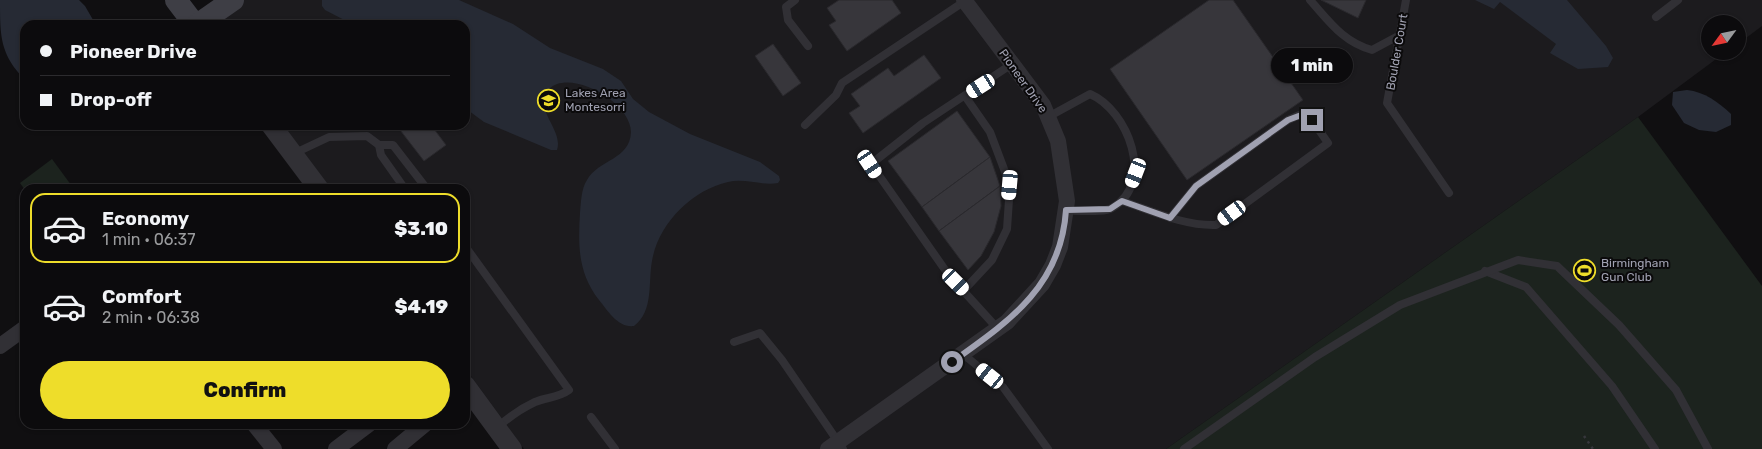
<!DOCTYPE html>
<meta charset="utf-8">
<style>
body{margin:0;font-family:Rubik,sans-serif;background:#151416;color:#f1f3f6;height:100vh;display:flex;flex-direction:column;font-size:19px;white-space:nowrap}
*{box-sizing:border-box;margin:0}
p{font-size:16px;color:#9a9b9d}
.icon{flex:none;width:28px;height:28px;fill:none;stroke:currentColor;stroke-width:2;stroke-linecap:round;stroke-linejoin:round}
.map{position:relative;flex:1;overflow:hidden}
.side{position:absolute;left:20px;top:184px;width:450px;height:245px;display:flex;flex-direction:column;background:#0c0b0d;border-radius:15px;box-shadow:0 1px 4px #0004,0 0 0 1px #2c2b2e}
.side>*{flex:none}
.top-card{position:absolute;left:20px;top:20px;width:450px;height:110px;border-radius:15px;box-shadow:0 1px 4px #0004,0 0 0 1px #2c2b2e;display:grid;align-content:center;height:110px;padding:0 20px;background:#0c0b0d}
.needle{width:32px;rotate:237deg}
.fabs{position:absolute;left:1701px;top:15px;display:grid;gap:10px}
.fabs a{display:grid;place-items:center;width:45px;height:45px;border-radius:50%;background:#0c0b0d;box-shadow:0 1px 4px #0004,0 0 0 1px #2c2b2e;font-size:25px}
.end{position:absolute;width:22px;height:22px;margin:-11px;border:6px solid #a0a1b1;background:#111;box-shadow:0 0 0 2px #111}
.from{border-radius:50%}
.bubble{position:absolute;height:35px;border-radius:18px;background:#0c0b0d;box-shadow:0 1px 4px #0004,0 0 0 1px #2c2b2e;font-size:16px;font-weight:800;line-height:35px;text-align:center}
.car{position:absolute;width:15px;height:30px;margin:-15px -8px;border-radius:6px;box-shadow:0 0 4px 1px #0007;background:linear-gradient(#fff 24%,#345 0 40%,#fff 0 76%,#345 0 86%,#fff 0)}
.top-card b{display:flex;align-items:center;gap:18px;height:48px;font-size:19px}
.top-card b+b{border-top:1px solid #2c2b2e}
.top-card i{width:12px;height:12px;background:#f1f3f6}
ul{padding:9px 0 0;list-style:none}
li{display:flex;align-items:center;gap:15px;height:70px;margin:0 10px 8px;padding:0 10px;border:2px solid transparent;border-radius:15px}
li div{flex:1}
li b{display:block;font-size:19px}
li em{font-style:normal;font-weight:800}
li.selected{border-color:#eedd2a}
li>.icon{width:45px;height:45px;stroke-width:1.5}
.cta{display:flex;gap:10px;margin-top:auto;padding:10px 20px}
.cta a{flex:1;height:58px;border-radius:30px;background:#eedd2a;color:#111;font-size:20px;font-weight:800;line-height:58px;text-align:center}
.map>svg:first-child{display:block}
</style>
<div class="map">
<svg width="1762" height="449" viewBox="0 0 1762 449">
<rect width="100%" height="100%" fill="#100f11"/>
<path fill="#1c1b1e" d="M237 0H1762V26L1738 44V24H1710V51H1727L1638 117 1166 449H524L465 368V189H321L274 125H465V25H200Z"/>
<g fill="#1c231e">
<path d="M1638 117 1762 286V449H1166Z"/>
<path d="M52 159 74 189 25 190 20 183Z"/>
</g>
<g fill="#262a34">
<path d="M0 0H79L85 6 96 25H25V80C0 54 0 37 0 0Z"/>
<path d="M322 0H459L513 24 550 48 603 69 621 81 633 99 649 112 690 134 760 162 779 176 780 180 778 183C762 186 745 178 728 182 692 190 658 224 652 261 648 282 654 311 634 326 618 328 608 311 599 300 578 273 578 246 580 213 581 203 581 189 587 180 599 159 630 160 631 132 631 102 570 68 549 89 531 107 564 130 557 150H551L484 122 465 108V25H354L325 10 322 6Z"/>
<path d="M1475 0H1567L1606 46 1613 58 1608 67 1578 69 1550 53 1556 44 1500 2 1494 9Z"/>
<path d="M1687 90C1705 92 1718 102 1731 114V125L1716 132 1699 130 1684 123 1672 105 1673 92Z"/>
</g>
<g fill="#37363b" stroke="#2a292d">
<path d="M839 0H892L901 13 847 51 829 25 836 21 827 8Z"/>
<path d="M1209 0H1233L1303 100 1187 180 1110 69Z"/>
<path d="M1321 0H1366L1358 18Z"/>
<path d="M773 44 801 83 783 96 755 56Z"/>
<path d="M924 55 941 78 863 133 849 113 860 106 851 94 888 68 894 76Z"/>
<path d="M957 111 990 157 922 207 888 161Z"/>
<path d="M387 125H431L446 145 424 161 397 126V129Z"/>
<path d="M990 157 1000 186 939 231 922 207Z"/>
<path d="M1000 186 1001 206 994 232 981 256 968 270 939 231Z"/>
</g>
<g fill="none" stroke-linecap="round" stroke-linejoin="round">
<path stroke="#36373c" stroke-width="2.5" stroke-dasharray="2.5 4" stroke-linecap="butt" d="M1584 436 1593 449"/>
<g stroke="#313035" stroke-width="8">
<path d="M795 0 786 7 788 20 808 46"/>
<path d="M1310 0C1329 21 1343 42 1372 50L1400 35"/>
<path d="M1406 0 1387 103 1449 193"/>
<path d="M1656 17 1678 0"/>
<path d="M1048 117 1090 94C1128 110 1156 183 1112 208 1104 213 1077 210 1066 211"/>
<path d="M805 125 836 95 842 83 965 1"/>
<path d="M379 145 381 155 405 189"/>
<path d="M295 153 329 137 367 136 379 145H393L427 189"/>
<path d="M1122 201C1152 211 1184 226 1216 225L1328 143 1312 120 1304 113 1288 120 1196 186 1170 218"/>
<path d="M465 246 569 390C558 398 547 397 535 402 522 408 509 417 498 427"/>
<path d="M1485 271 1526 287 1612 386 1655 449"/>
<path d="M964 290 992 260 1007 229 1010 185 990 132 965 96"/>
<path d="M998 329 948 274 871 164 923 123 1012 64"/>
<path d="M734 342 760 333 782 360 843 449"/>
<path d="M963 354 1003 387 1048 449"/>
<path d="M591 417 615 449"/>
<path d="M1184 449 1315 357 1400 305 1518 260 1557 266 1619 325 1676 390 1708 449"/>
</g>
<g stroke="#313035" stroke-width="16">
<path d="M0 346 25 328"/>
<path d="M254 424 274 449"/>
<path d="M336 449 369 424"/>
<path d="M395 449 425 424"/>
<path d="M828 449 1007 322 1042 284 1053 265 1060 247 1067 201 1058 141 1043 105 964 0"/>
</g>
<g stroke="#313035" stroke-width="20">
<path d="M271 125 319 189"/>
<path d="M465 385 512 449"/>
</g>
<g stroke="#3e3e45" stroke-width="22">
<path d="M176 0 195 25"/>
<path d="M197 25 233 0"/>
</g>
</g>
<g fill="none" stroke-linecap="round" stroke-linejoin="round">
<path stroke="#a0a1b1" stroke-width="6" d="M952 362C1008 322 1061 287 1066 210L1110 209 1122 201 1170 218 1196 186 1288 120 1304 114 1312 120"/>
</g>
<defs>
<symbol id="school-ring" viewBox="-11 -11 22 22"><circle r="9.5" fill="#0b0a0b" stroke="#eedd2a" stroke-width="1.5"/><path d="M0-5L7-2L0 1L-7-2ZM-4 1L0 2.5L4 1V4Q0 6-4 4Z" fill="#eedd2a"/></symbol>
<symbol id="stadium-ring" viewBox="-11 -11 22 22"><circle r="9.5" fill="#0b0a0b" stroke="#eedd2a" stroke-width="1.5"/><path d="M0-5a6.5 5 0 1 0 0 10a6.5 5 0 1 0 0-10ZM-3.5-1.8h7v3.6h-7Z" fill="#eedd2a"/></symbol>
</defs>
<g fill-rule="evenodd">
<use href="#school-ring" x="536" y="88" width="25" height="25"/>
<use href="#stadium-ring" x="1572" y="258" width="25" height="25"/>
</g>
<g text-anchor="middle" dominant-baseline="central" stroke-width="4" stroke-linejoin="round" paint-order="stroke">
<g font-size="12" fill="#a0a1b1" stroke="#0b0a0b">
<text transform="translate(1397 52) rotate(-80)">Boulder Court</text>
<text transform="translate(1023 81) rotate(55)">Pioneer Drive</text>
</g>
<g font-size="12" fill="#a0a1b1" stroke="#0b0a0b" text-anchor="start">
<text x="565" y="93">Lakes Area<tspan x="565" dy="14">Montesorri</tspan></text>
<text x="1601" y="263">Birmingham<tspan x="1601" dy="14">Gun Club</tspan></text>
</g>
</g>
</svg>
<div class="fabs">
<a><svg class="needle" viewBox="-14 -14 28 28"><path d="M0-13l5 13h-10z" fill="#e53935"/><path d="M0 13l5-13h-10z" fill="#9a9b9d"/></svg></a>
</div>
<i class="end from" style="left:952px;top:362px"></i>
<i class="end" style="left:1312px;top:120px"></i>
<div class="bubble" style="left:1271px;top:48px;width:82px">1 min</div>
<i class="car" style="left:981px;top:86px;rotate:238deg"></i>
<i class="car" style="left:870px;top:164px;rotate:146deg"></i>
<i class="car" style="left:1136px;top:173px;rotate:201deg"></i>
<i class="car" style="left:1010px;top:185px;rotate:185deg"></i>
<i class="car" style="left:1232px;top:213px;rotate:234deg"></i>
<i class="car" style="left:956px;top:282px;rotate:135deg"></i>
<i class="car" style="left:990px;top:376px;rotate:309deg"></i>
<div class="top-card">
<b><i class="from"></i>Pioneer Drive</b>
<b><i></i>Drop-off</b>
</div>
<section class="side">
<ul>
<li class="selected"><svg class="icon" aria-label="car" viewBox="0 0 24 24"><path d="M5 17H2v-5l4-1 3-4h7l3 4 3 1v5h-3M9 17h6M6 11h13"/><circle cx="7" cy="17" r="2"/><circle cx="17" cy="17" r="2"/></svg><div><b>Economy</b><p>1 min · 06:37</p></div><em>$3.10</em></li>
<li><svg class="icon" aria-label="car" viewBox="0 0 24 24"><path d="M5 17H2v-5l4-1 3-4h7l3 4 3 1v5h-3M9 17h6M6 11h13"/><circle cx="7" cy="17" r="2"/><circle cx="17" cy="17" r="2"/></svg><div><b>Comfort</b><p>2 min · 06:38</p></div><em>$4.19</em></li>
</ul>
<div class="cta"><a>Confirm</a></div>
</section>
</div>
